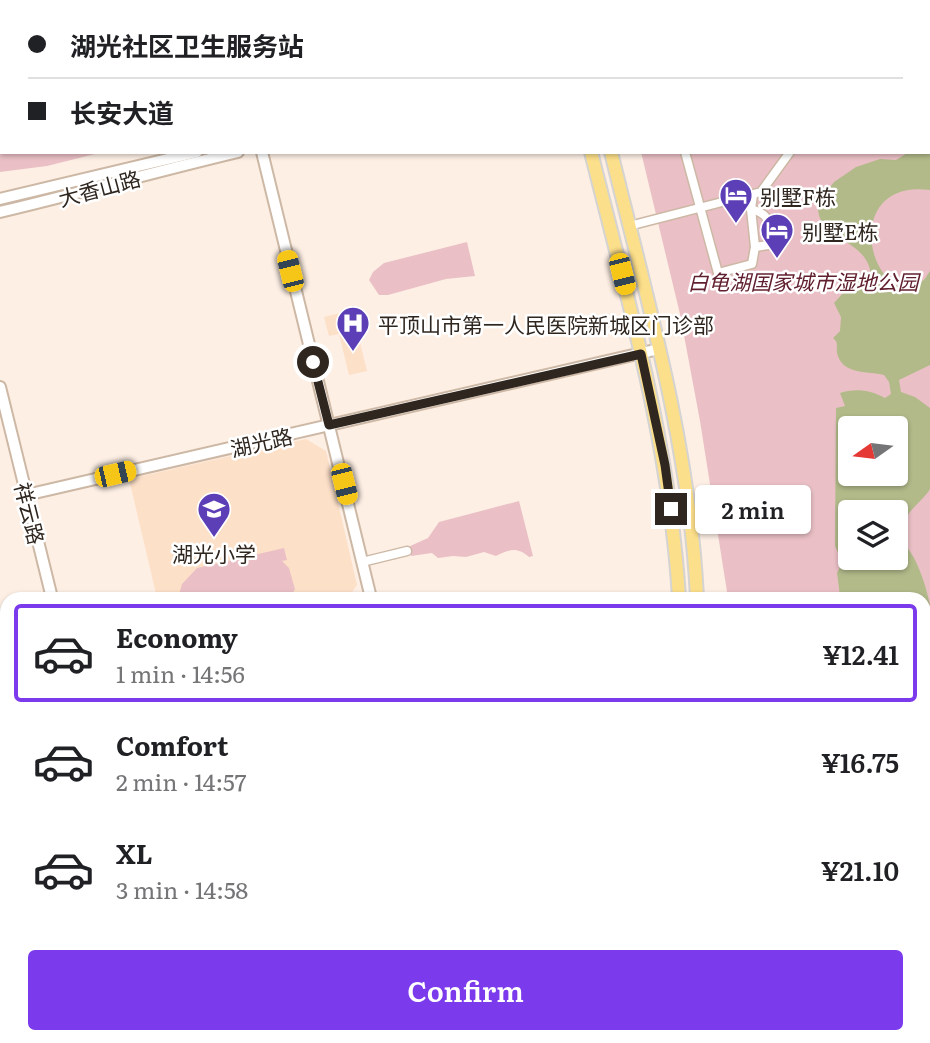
<!DOCTYPE html>
<meta charset="utf-8">
<style>
body{margin:0;font-family:Literata,"Noto Sans SC",serif;background:#f6f6f6;color:#202124;height:100vh;display:flex;flex-direction:column;font-size:26px;white-space:nowrap}
*{box-sizing:border-box;margin:0}
p{font-size:23px;color:#757577}
.icon{flex:none;width:38px;height:38px;fill:none;stroke:currentColor;stroke-width:2;stroke-linecap:round;stroke-linejoin:round}
.map{position:relative;flex:1;overflow:hidden}
.drawer{position:absolute;left:0px;top:592px;width:931px;height:452px;display:flex;flex-direction:column;background:#fff;border-radius:21px 21px 0 0;box-shadow:0 2px 5px #0004}
.drawer>*{flex:none}
.hud{position:absolute;left:0px;top:0px;width:931px;height:154px;box-shadow:0 2px 5px #0004;display:grid;align-content:center;height:154px;padding:0 28px;background:#fff}
.needle{width:46px;rotate:256deg}
.buttons{position:absolute;left:838px;top:416px;display:grid;gap:14px}
.buttons a{display:grid;place-items:center;width:70px;height:70px;border-radius:7px;background:#fff;box-shadow:0 2px 5px #0004;font-size:35px}
.end{position:absolute;width:32px;height:32px;margin:-16px;border:9px solid #2f261f;background:#fff;box-shadow:0 0 0 4px #fff}
.from{border-radius:50%}
.bubble{position:absolute;height:49px;border-radius:7px;background:#fff;box-shadow:0 2px 5px #0004;font-size:23px;font-weight:600;line-height:49px;text-align:center}
.car{position:absolute;width:21px;height:42px;margin:-21px -10px;border-radius:9px;box-shadow:0 0 5px 2px #0007;background:linear-gradient(#f5c518 24%,#345 0 40%,#f5c518 0 76%,#345 0 86%,#f5c518 0)}
.hud b{display:flex;align-items:center;gap:24px;height:66px;font-size:26px}
.hud b+b{border-top:2px solid #e0e0e0}
.hud i{width:18px;height:18px;background:#202124}
ul{padding:12px 0 0;list-style:none}
li{display:flex;align-items:center;gap:21px;height:98px;margin:0 14px 10px;padding:0 14px;border:4px solid transparent;border-radius:7px}
li div{flex:1}
li b{display:block;font-size:26px}
li em{font-style:normal;font-weight:600}
li.current{border-color:#7c3aed}
li>.icon{width:63px;height:63px;stroke-width:1.5}
.cta{display:flex;gap:14px;margin-top:auto;padding:14px 28px}
.cta a{flex:1;height:80px;border-radius:7px;background:#7c3aed;color:#fff;font-size:28px;font-weight:600;line-height:80px;text-align:center}
.map>svg:first-child{display:block}
</style>
<div class="map">
<svg width="930" height="1043" viewBox="0 0 930 1043">
<rect width="100%" height="100%" fill="#fdefe4"/>
<g fill="#fde0c8">
<path d="M352 310 367 371 349 375 339 334 329 336 324 317Z"/>
<path d="M306 439 326 451 357 585 350 595 337 598H157L129 479Z"/>
</g>
<g fill="#eac0c6" fill-rule="evenodd">
<path d="M0 0 13 2H2V152H103L47 166 0 172Z"/>
<path d="M604 0H930V873L926 878 930 886V894L924 899V598H728L700 421 680 314 641 152H929V2ZM850 429H896V474H850ZM850 513H896V558H850Z"/>
<path d="M467 242 475 276 446 279 388 295H379L369 280 373 272 384 263Z"/>
<path d="M519 501 533 556 529 557C517 547 510 549 496 556L484 552 466 557 453 556 438 558 432 553 411 556 408 547 428 538 439 522Z"/>
<path d="M284 548 287 560 282 561 289 568 295 589 290 598H178L182 584 197 568Z"/>
<path d="M924 918 930 919 929 1018H924Z"/>
<path d="M498 1036H596L593 1043H499Z"/>
<path d="M675 1036H919V1043H674Z"/>
</g>
<path fill="#b2ba8a" fill-rule="evenodd" d="M930 118V190C851 179 861 278 906 289L924 280 930 271V365L899 380 901 392 915 397 930 408V489C921 504 902 512 902 534 902 543 910 550 914 558 921 571 927 590 930 605 930 629 930 657 930 682L924 691V598H842L840 596 837 573 841 565V559L835 546 836 408 845 406 840 393C855 388 871 390 885 398L891 394 889 382 884 375C867 371 842 375 837 353 836 345 839 343 833 338L840 331 841 317 834 303 854 281 866 280 871 277C870 239 818 241 818 208L824 195 834 182 856 167 880 159 896 160 909 152H929ZM850 429H896V474H850ZM850 513H896V558H850Z"/>
<g fill="none" stroke-linecap="round" stroke-linejoin="round">
<defs>
<g id="street">
<path d="M648 0 649 2"/>
<path d="M700 0 701 2"/>
<path d="M824 0 825 2"/>
<path d="M685 152 718 273 752 264 755 247 751 209 753 195"/>
<path d="M751 209C770 214 769 222 772 239L768 245 755 247"/>
<path d="M629 226 761 192 790 152"/>
<path d="M362 562 407 551"/>
<path d="M0 684 7 683"/>
<path d="M924 831 930 818"/>
<path d="M834 1043 837 1036"/>
</g>
<g id="secondary">
<path d="M225 0V2"/>
<path d="M262 152 371 598"/>
<path d="M0 199 197 152"/>
<path d="M0 212C80 193 158 171 238 152"/>
<path d="M0 387 52 598"/>
<path d="M26 495 659 349"/>
<path d="M153 1036 154 1043"/>
<path d="M479 1036 481 1043"/>
<path d="M0 1040 78 1036"/>
</g>
<g id="primary">
<path d="M554 0 555 2"/>
<path d="M574 0V2"/>
<path d="M591 152C628 300 670 446 679 598"/>
<path d="M611 152C647 299 690 447 697 598"/>
<path d="M625 1043 627 1036"/>
<path d="M646 1043 648 1036"/>
</g>
</defs>
<use href="#street" stroke="#cdb8a5" stroke-width="11"/>
<use href="#secondary" stroke="#cdb8a5" stroke-width="14"/>
<use href="#primary" stroke="#d5d4d2" stroke-width="16"/>
<use href="#street" stroke="#fff" stroke-width="8"/>
<use href="#secondary" stroke="#fff" stroke-width="10"/>
<use href="#primary" stroke="#fcdf8a" stroke-width="12"/>
</g>
<g fill="none" stroke-linecap="round" stroke-linejoin="round">
<path stroke="#2f261f" stroke-width="9" d="M313 362 329 425 641 354 665 465 671 509"/>
</g>
<defs>
<symbol id="hotel-pin" viewBox="-11 -11 22 30"><path d="M0 17L-7.5 6A9.5 9.5 0 1 1 7.5 6Z" fill="#5c3eb6" stroke="#fff"/><path d="M-6-4.5h1.5V1H6V5H4.5V3h-9V5H-6ZM-4 0a1.8 1.8 0 1 1 3.6 0ZM.5 0V-2.5h3Q6-2.5 6 0Z" fill="#fff"/></symbol>
<symbol id="hospital-pin" viewBox="-11 -11 22 30"><path d="M0 17L-7.5 6A9.5 9.5 0 1 1 7.5 6Z" fill="#5c3eb6" stroke="#fff"/><path d="M-5-5h3v3.5h4V-5h3V5h-3V1.5h-4V5h-3Z" fill="#fff"/></symbol>
<symbol id="school-pin" viewBox="-11 -11 22 30"><path d="M0 17L-7.5 6A9.5 9.5 0 1 1 7.5 6Z" fill="#5c3eb6" stroke="#fff"/><path d="M0-5L7-2L0 1L-7-2ZM-4 1L0 2.5L4 1V4Q0 6-4 4Z" fill="#fff"/></symbol>
</defs>
<g fill-rule="evenodd">
<use href="#hotel-pin" x="717" y="176" width="38" height="52"/>
<use href="#hotel-pin" x="758" y="211" width="38" height="52"/>
<use href="#hospital-pin" x="334" y="304" width="38" height="52"/>
<use href="#school-pin" x="195" y="490" width="38" height="52"/>
</g>
<g text-anchor="middle" dominant-baseline="central" stroke-width="5" stroke-linejoin="round" paint-order="stroke">
<g font-size="21" fill="#2f261f" stroke="#fff">
<text transform="translate(99 187) rotate(-15)">大香山路</text>
<text transform="translate(261 441) rotate(-13)">湖光路</text>
<text transform="translate(31 513) rotate(76)">祥云路</text>
</g>
<g font-size="21" fill="#2f261f" stroke="#fff" text-anchor="start">
<text x="760" y="195">别墅F栋</text>
<text x="802" y="230">别墅E栋</text>
<text x="378" y="323">平顶山市第一人民医院新城区门诊部</text>
<text x="214" y="552" text-anchor="middle">湖光小学</text>
</g>
<g font-size="21" font-style="italic" fill="#61202f" stroke="#fff">
<text x="803" y="280">白龟湖国家城市湿地公园</text>
</g>
</g>
</svg>
<div class="buttons">
<a><svg class="needle" viewBox="-14 -14 28 28"><path d="M0-13l5 13h-10z" fill="#e53935"/><path d="M0 13l5-13h-10z" fill="#757577"/></svg></a>
<a><svg class="icon" aria-label="layers" viewBox="0 0 24 24"><path d="M12 4l9 5-9 5-9-5zM3 14l9 5 9-5"/></svg></a>
</div>
<i class="end from" style="left:313px;top:362px"></i>
<i class="end" style="left:671px;top:509px"></i>
<div class="bubble" style="left:695px;top:485px;width:116px">2 min</div>
<i class="car" style="left:290px;top:271px;rotate:346deg"></i>
<i class="car" style="left:622px;top:274px;rotate:166deg"></i>
<i class="car" style="left:115px;top:474px;rotate:77deg"></i>
<i class="car" style="left:344px;top:484px;rotate:166deg"></i>
<div class="hud">
<b><i class="from"></i>湖光社区卫生服务站</b>
<b><i></i>长安大道</b>
</div>
<section class="drawer">
<ul>
<li class="current"><svg class="icon" aria-label="car" viewBox="0 0 24 24"><path d="M5 17H2v-5l4-1 3-4h7l3 4 3 1v5h-3M9 17h6M6 11h13"/><circle cx="7" cy="17" r="2"/><circle cx="17" cy="17" r="2"/></svg><div><b>Economy</b><p>1 min · 14:56</p></div><em>¥12.41</em></li>
<li><svg class="icon" aria-label="car" viewBox="0 0 24 24"><path d="M5 17H2v-5l4-1 3-4h7l3 4 3 1v5h-3M9 17h6M6 11h13"/><circle cx="7" cy="17" r="2"/><circle cx="17" cy="17" r="2"/></svg><div><b>Comfort</b><p>2 min · 14:57</p></div><em>¥16.75</em></li>
<li><svg class="icon" aria-label="car" viewBox="0 0 24 24"><path d="M5 17H2v-5l4-1 3-4h7l3 4 3 1v5h-3M9 17h6M6 11h13"/><circle cx="7" cy="17" r="2"/><circle cx="17" cy="17" r="2"/></svg><div><b>XL</b><p>3 min · 14:58</p></div><em>¥21.10</em></li>
</ul>
<div class="cta"><a>Confirm</a></div>
</section>
</div>
